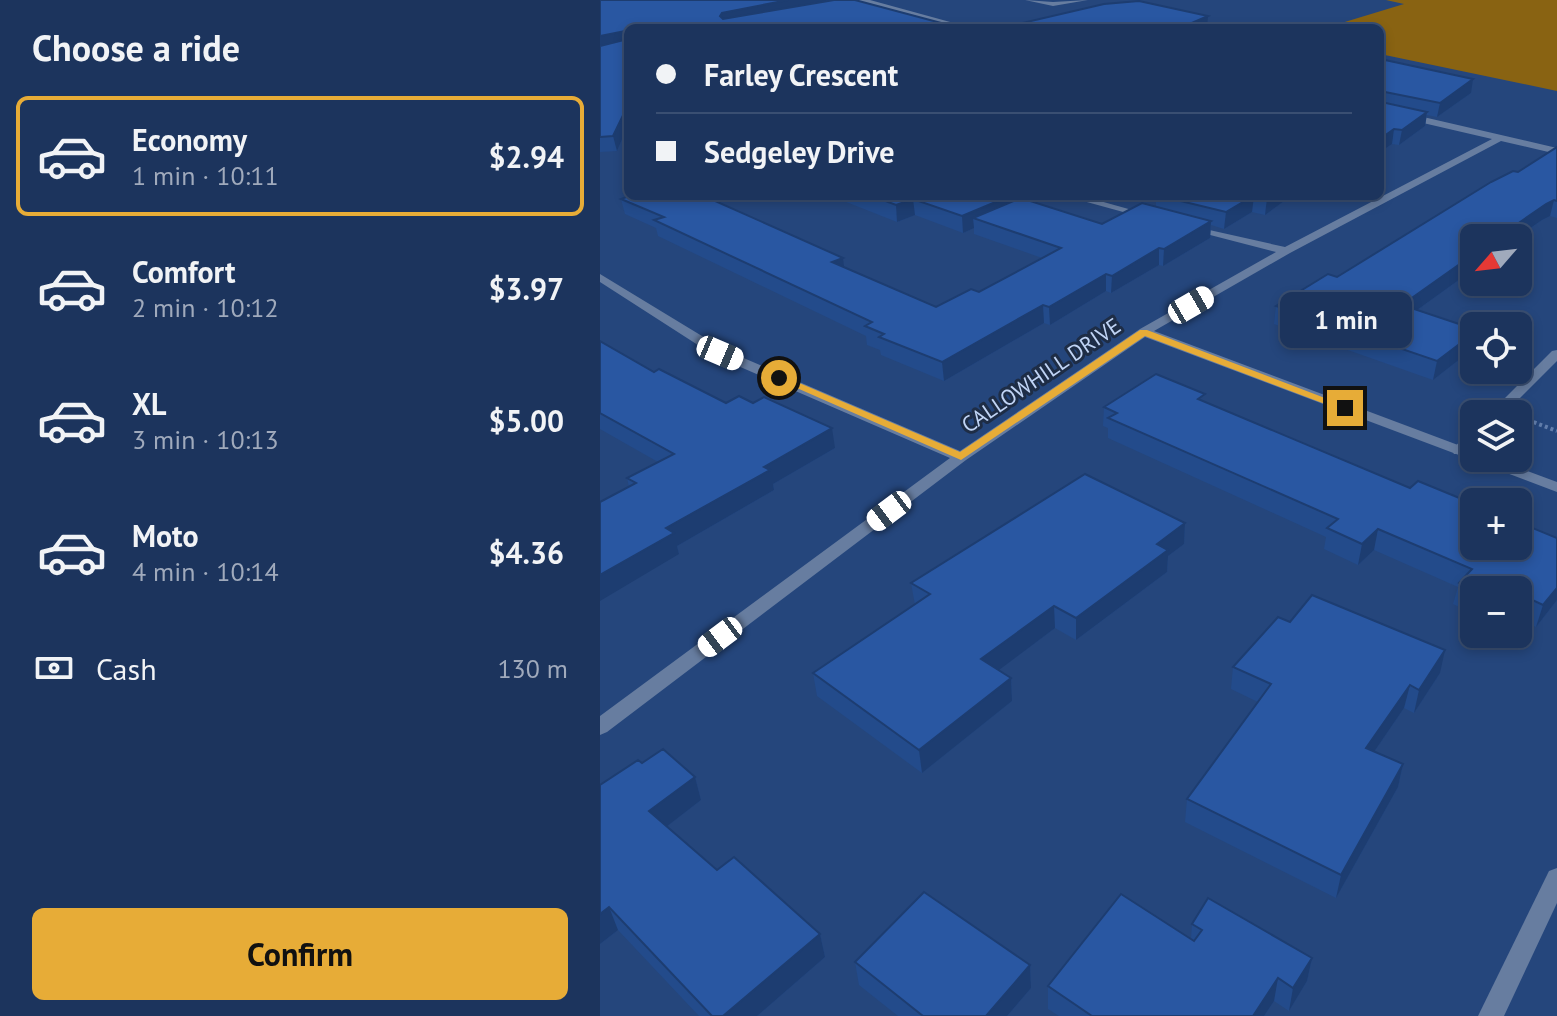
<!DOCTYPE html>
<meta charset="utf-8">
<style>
body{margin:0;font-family:"PT Sans",sans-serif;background:#253c63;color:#f1f3f6;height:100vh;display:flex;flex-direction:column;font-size:30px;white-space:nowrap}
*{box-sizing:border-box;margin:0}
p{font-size:26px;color:#a0aabc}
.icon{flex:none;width:44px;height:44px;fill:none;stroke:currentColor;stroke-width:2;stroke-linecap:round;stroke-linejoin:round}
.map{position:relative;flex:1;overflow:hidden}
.details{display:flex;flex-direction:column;background:#1c345d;width:600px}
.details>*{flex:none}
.hud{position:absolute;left:24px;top:24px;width:760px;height:176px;border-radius:12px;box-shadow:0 4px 12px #0003,0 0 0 2px #3a4f72;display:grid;align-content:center;height:176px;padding:0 32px;background:#1c345d}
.needle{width:52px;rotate:242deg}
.fabs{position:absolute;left:860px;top:224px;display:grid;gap:16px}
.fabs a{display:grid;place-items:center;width:72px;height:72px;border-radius:12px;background:#1c345d;box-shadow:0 4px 12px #0003,0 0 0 2px #3a4f72;font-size:40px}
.end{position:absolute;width:36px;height:36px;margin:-18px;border:10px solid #e7ac37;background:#111;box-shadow:0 0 0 4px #111}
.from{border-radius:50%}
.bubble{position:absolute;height:56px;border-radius:12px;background:#1c345d;box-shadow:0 4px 12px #0003,0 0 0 2px #3a4f72;font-size:26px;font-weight:600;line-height:56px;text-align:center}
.car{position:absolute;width:24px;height:48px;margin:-24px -12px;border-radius:10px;box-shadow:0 0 6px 2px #0007;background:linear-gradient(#fff 24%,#345 0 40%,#fff 0 76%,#345 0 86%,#fff 0)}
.hud b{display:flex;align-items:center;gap:28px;height:76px;font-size:30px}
.hud b+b{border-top:2px solid #3a4f72}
.hud i{width:20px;height:20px;background:#f1f3f6}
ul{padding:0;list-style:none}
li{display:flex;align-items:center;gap:24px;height:120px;margin:0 16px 12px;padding:0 16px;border:4px solid transparent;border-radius:12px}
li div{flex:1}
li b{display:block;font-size:30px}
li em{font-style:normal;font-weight:600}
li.selected{border-color:#e7ac37}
li>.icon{width:72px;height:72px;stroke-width:1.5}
h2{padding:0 32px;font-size:36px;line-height:96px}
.pay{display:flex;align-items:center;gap:20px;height:88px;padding:0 32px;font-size:30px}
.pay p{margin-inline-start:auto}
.button{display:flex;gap:16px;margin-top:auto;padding:16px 32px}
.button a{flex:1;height:92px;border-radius:12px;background:#e7ac37;color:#111;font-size:32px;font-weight:600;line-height:92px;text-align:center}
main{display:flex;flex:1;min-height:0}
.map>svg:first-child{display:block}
</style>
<main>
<section class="details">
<h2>Choose a ride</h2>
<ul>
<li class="selected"><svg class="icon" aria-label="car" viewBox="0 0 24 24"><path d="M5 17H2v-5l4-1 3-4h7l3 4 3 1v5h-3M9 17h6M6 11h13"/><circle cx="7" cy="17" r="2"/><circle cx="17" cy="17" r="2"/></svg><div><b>Economy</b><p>1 min · 10:11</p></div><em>$2.94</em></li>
<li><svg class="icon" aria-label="car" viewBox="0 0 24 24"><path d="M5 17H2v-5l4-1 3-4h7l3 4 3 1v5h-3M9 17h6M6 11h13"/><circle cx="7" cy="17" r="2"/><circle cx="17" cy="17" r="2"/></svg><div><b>Comfort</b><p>2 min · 10:12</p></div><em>$3.97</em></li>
<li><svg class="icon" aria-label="car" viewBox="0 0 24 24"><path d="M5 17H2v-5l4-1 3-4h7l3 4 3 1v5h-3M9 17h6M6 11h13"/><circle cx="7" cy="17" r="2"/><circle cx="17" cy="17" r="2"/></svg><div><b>XL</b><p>3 min · 10:13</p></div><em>$5.00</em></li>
<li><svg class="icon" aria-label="car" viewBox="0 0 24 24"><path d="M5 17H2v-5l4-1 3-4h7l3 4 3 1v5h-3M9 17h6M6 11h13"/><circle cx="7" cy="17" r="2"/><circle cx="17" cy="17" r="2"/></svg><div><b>Moto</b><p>4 min · 10:14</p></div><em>$4.36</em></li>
</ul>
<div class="pay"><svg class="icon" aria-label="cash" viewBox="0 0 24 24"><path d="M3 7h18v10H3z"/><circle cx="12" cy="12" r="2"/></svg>Cash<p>130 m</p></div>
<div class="button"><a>Confirm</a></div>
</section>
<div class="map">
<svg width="957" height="1016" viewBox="0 0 957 1016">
<rect width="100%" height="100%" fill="#25467c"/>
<path fill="#896312" d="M786 0H957V91L780 54V28H725L804 4Z"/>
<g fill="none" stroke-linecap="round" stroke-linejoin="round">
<path stroke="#627eac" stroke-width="4" stroke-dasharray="3 3" stroke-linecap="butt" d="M928 420 957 431"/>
<g fill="#677da0" fill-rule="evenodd">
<path d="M425 0 453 2 488 0 453 6Z"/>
<path d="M957 350V361L904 414H889L952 351Z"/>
<path d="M874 432V444L864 454H854L852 451C857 444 865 434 874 432Z"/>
</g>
<g fill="#677da0" fill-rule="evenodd">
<path d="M257 0H270L372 28H361L263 3 240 8 237 6Z"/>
<path d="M780 107 957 148V154L901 141 690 253 554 331 874 451V458H892L957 482V492L545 337 366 460 7 732 0 735V716L350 458 115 356 0 282V274L125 350 360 451 540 329 676 252 587 229V225L685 247 892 139 780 113Z"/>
<path d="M465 196H482L550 215 545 218Z"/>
<path d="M957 868V903L904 1016H878L949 871Z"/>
</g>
</g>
<g fill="#234b8b">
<path d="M0 0 28 28V125L17 151 0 152Z"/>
<path d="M780 62 871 93 837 117 827 115 825 126 799 145 792 144 780 152Z"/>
<path d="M957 147V218L950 216 942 220 817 310 874 348 833 380 674 324 676 306 737 277 918 172Z"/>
<path d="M231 196H411V202L502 224 556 207V196H691L665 215 652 212 624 229 611 225 610 238 563 266 559 265 511 293 506 291 450 325 444 323 344 381 281 355 280 350 267 345 266 336 58 236 56 228 25 214 21 199 244 267 336 307 379 292 442 258 374 234V228L363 233 315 215 297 222Z"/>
<path d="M0 341 54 372 235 448 173 484 174 490 77 546 79 554 29 487 27 478 58 462 0 429Z"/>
<path d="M605 402 957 600 936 627 919 619 918 590H874V614L853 604 858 587 774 550 758 565 724 549 726 537 508 438V428L503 426 504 407Z"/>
<path d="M585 523 584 544 568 556 567 572 476 640 455 628 398 670 411 678 412 701 322 773 217 696 213 673 315 605 311 583Z"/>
<path d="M690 622 840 673 814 713 804 708 774 752 803 764 798 787 736 898 585 822 587 799 658 702 631 689 633 667Z"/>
<path d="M42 763 95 777 101 800 67 826 117 870 220 934 225 957 157 1016H99L18 930 0 944Z"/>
<path d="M592 924 712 958 707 981 689 1011 674 1001 664 1016H459L448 1009V986L591 939Z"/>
<path d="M255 962 430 965 431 988 407 1016H298L259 985Z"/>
</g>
<g fill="#1d3d71">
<path d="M188 0H226L227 3 122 28 120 16 122 13Z"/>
<path d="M608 16 607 28 594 22Z"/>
<path d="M25 31 27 43 0 49V36Z"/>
<path d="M873 79 871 93 837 117 840 103Z"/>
<path d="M27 105 28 125 17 151 13 136Z"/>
<path d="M827 112 825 126 799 145 802 130Z"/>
<path d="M794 129 792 144 780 152V139Z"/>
<path d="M410 196 411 212 373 218 374 228 363 233 362 216Z"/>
<path d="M654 196 652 212 624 229 626 212Z"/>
<path d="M670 196H691L665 215 667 198Z"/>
<path d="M313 199 315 215 297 222 296 205Z"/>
<path d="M954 200 950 216 942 220 916 238H897L946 204Z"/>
<path d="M611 221 610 238 563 266 564 249Z"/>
<path d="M559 248V265L511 293 512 276Z"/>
<path d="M874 254V269L799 323 802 305Z"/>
<path d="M243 258 245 275 232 262Z"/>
<path d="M506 274V291L450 325 449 307Z"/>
<path d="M443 305 444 323 344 381 342 362Z"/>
<path d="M874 333V348L833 380 837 361Z"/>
<path d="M232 428 235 448 173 484 174 490 77 546 79 554 0 601V575L66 528 164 467Z"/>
<path d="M585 523 584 544 568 556 567 572 476 640V618L557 544Z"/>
<path d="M778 529 774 550 758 565 762 544Z"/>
<path d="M957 588V600L936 627 943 605Z"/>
<path d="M926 597 919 619 918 620V606Z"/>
<path d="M454 606 455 628 383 682 381 659Z"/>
<path d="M845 650 840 673 814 713 819 690Z"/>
<path d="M411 678 412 701 322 773 319 750Z"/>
<path d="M810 685 804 708 761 771 766 748Z"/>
<path d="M803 764 798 787 736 898 741 875Z"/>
<path d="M95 777 101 800 57 834 49 811Z"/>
<path d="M9 907 18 930 0 944V914Z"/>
<path d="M220 934 225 957 157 1016H123Z"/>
<path d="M712 958 707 981 689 1011 693 988Z"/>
<path d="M430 965 431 988 407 1016H386Z"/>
<path d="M678 978 674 1001 664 1016H653Z"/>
</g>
<g fill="#2957a2" stroke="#1d3d71" stroke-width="2">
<path d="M0 0H188L122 13 120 16 123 19 234 0H255L360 28H28V33L25 31 0 36Z"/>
<path d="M539 1 608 16 594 22 620 28H401L504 4Z"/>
<path d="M28 36V105L13 136 0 137V46L28 39Z"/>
<path d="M785 60 873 79 840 103 780 91 781 102 827 112 802 130 794 129 780 139V62Z"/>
<path d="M957 147V201L954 200 946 204 897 238H874V254L802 305 874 329V333L837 361 676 306 728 274 737 277 891 182 913 171 918 172Z"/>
<path d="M29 196H104L243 258 232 262 336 307 371 289 379 292 461 248 373 218 421 198 502 224 542 203 611 221 564 249 559 248 512 276 506 274 449 307 443 305 342 362 279 337 284 334 265 326 272 322 54 220 64 217 21 199Z"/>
<path d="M272 196H410L362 216 313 199 296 205Z"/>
<path d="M560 196H653L626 212Z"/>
<path d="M0 341 54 372 59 369 126 403 139 396 153 403 164 397 232 428 164 467 170 470 66 528 74 533 0 575V502L36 483 27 478 74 454 0 413Z"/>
<path d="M556 374 605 394 598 399 810 488 818 481 874 504V546H918V522L957 538V588L943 605 926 597 918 606V590H875L859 583 872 569 778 529 762 544 727 528 738 519 508 418 517 413 504 407Z"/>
<path d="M485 474 585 523 557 544 568 550 476 618 454 606 381 659 411 678 319 750 213 673 330 594 311 583Z"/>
<path d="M712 595 845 650 819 690 810 685 766 748 803 764 741 875 587 799 671 684 633 667 678 617 690 622Z"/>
<path d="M63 749 95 777 49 811 117 870 134 857 220 934 123 1016H112L9 907 0 914V785L38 760 42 763Z"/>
<path d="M324 892 430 965 386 1016H323L255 962Z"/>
<path d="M521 894 594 941 602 930 592 924 608 898 712 958 693 988 678 978 653 1016H492L448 986Z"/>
</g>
<path fill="#e7ac37" d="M540 330H547L751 408 741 410 545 336 361 460 174 378 183 376 360 452Z"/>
<g text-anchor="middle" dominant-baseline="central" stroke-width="6" stroke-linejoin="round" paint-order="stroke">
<g font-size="22" fill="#c0d4f5" stroke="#1e2d46">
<text transform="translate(441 375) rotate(-34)">CALLOWHILL DRIVE</text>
</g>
</g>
</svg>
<div class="fabs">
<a><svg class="needle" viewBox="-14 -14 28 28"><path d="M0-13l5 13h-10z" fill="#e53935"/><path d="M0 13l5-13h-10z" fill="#a0aabc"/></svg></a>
<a><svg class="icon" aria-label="locate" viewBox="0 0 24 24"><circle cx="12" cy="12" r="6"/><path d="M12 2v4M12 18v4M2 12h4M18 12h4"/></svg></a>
<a><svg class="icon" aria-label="layers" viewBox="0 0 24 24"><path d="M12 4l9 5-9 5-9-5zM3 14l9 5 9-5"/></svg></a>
<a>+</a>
<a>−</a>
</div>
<i class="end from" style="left:179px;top:378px"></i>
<i class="end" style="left:745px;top:408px"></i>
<div class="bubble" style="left:680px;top:292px;width:132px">1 min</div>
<i class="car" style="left:591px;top:305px;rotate:60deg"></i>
<i class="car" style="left:120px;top:353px;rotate:113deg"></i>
<i class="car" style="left:289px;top:511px;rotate:233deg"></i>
<i class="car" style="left:120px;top:637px;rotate:233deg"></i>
<div class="hud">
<b><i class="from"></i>Farley Crescent</b>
<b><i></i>Sedgeley Drive</b>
</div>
</div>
</main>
